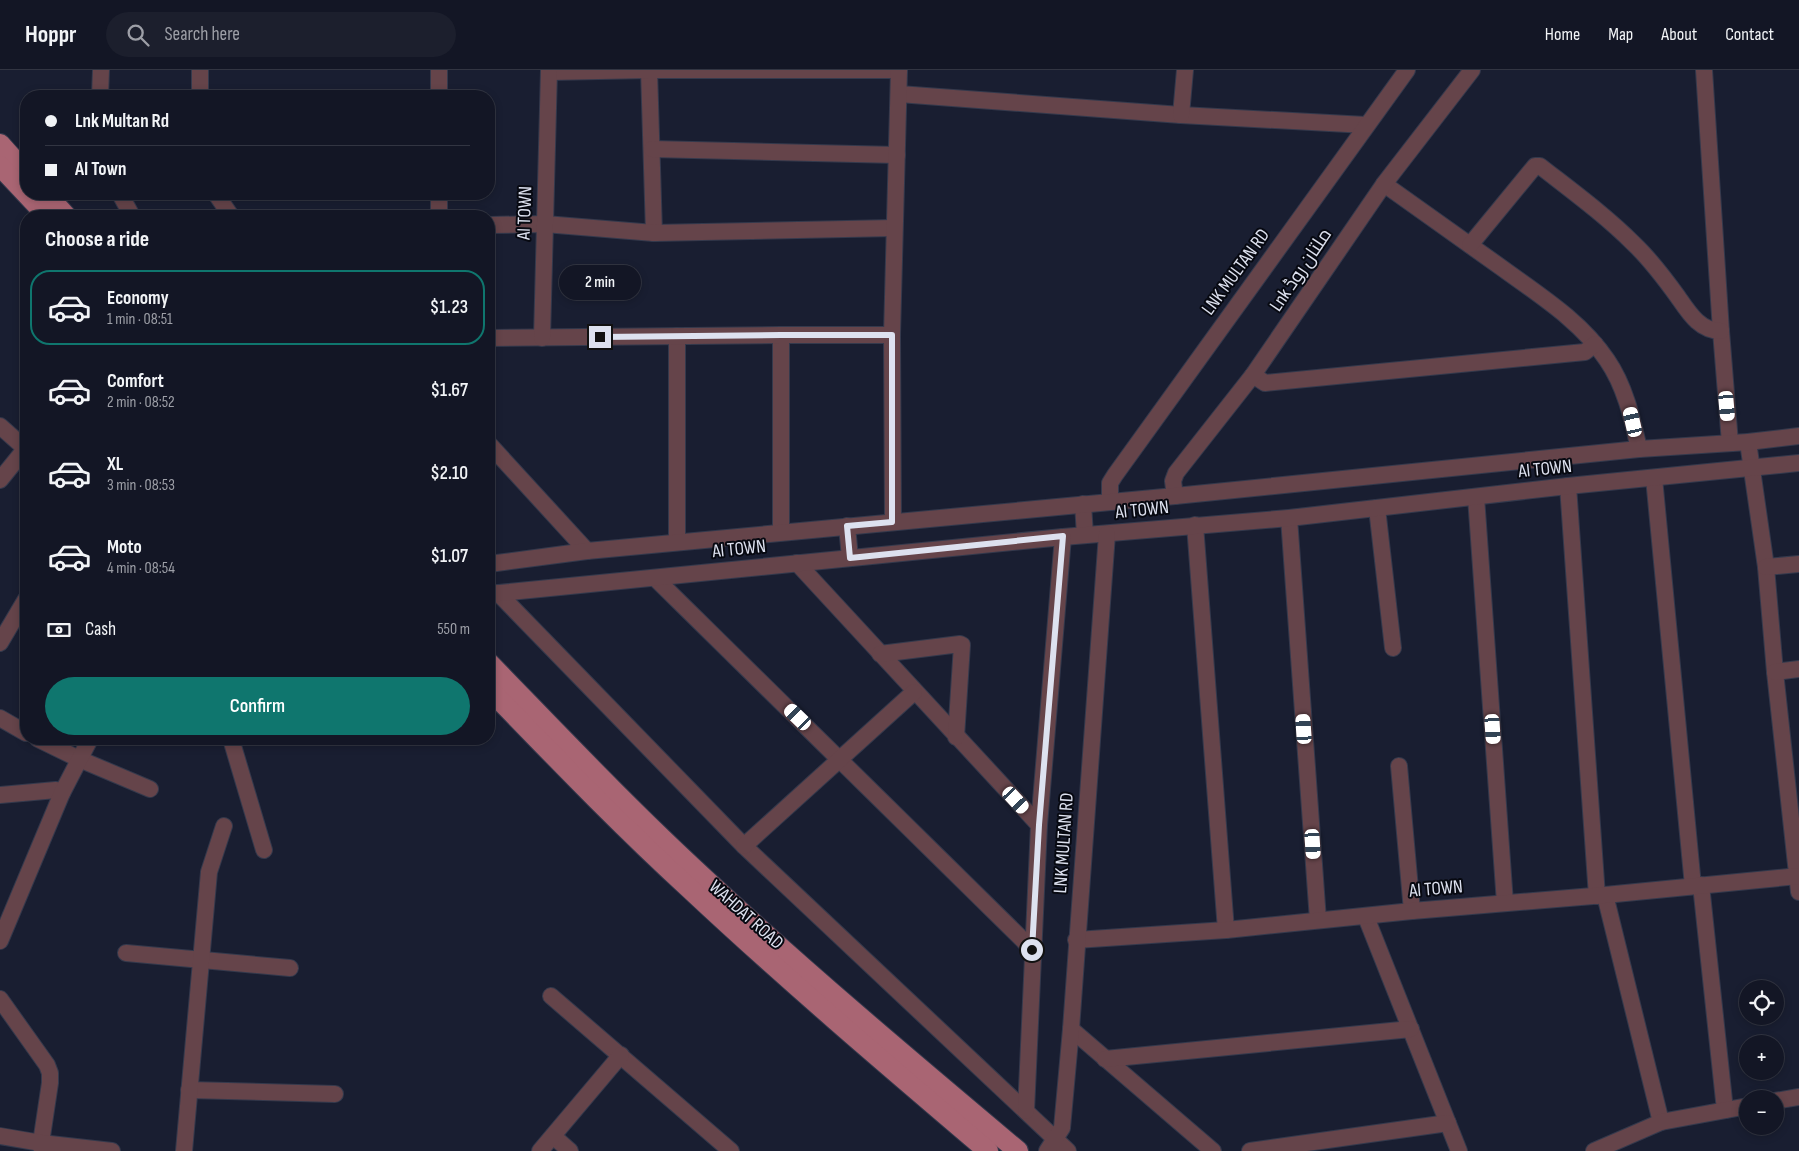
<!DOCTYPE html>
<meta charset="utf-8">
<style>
body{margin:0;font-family:"Sofia Sans Condensed",Cairo,sans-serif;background:#1c1f2d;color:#f1f3f6;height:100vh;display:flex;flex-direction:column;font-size:19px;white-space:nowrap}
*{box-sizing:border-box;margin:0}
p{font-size:16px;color:#9d9fa7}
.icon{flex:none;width:28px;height:28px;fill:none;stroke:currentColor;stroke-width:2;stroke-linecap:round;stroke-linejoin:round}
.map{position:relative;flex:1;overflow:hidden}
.details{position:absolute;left:20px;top:140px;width:475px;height:535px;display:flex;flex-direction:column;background:#131625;border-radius:20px;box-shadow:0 2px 8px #0003,0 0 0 1px #323542}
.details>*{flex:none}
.top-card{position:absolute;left:20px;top:20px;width:475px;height:110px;border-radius:20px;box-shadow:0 2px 8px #0003,0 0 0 1px #323542;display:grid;align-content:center;height:110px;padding:0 25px;background:#131625}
.buttons{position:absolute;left:1739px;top:910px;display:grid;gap:10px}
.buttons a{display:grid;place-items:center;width:45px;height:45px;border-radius:50%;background:#131625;box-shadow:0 2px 8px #0003,0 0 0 1px #323542;font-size:25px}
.end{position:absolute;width:22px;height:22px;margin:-11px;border:6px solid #dde1ef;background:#111;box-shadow:0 0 0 2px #111}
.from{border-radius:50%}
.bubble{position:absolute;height:35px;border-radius:18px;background:#131625;box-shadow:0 2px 8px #0003,0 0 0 1px #323542;font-size:16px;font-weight:600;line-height:35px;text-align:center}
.car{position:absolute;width:15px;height:30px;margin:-15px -8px;border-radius:6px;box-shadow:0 0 4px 1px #0007;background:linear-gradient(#fff 24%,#345 0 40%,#fff 0 76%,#345 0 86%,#fff 0)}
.top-card b{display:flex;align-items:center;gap:18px;height:48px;font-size:19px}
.top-card b+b{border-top:1px solid #323542}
.top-card i{width:12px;height:12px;background:#f1f3f6}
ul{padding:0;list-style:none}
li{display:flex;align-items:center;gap:15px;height:75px;margin:0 10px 8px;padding:0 15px;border:2px solid transparent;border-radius:20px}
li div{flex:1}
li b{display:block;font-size:19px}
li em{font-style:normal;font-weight:600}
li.current{border-color:#0f766e}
li>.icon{width:45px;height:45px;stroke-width:1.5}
h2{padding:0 25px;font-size:22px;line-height:60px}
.pay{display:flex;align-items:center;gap:12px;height:55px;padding:0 25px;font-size:19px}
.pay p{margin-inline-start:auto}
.cta{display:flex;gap:10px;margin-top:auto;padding:10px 25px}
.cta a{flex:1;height:58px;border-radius:30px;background:#0f766e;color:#fff;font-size:20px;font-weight:600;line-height:58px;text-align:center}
header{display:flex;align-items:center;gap:30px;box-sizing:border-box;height:70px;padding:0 25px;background:#131625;border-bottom:1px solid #323542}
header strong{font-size:24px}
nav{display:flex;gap:28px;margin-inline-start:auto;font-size:18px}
.search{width:350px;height:45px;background:#1c1f2d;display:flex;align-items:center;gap:12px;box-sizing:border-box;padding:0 18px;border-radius:28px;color:#9d9fa7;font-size:19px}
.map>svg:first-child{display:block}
</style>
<header>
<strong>Hoppr</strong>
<div class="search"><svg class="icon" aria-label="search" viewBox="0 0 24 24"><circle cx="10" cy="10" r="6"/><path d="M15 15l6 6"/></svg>Search here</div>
<nav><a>Home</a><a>Map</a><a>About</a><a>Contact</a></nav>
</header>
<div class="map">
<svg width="1799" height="1081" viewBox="0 0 1799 1081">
<rect width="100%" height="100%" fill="#191e31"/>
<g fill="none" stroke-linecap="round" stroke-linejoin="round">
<defs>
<g id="minor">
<path d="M200 0V26"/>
<path d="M439 0V26"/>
<path d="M649 0 654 163"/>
<path d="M1704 0 1721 261 1730 373"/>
<path d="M549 2 649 0H899"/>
<path d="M899 24 1181 45 1366 55"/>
<path d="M100 26 101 0"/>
<path d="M1181 45 1185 0"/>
<path d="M652 79 897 85"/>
<path d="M1384 114C1423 142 1463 170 1502 198 1539 225 1581 251 1607 290 1625 316 1632 348 1639 379"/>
<path d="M120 124 132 146"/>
<path d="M216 124 231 146"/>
<path d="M439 124V146"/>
<path d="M489 155 545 154 654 163 894 158"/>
<path d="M1470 175 1535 96H1540C1572 121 1605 145 1634 174 1651 190 1665 209 1678 227 1689 243 1700 261 1721 261"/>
<path d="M781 265V462"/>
<path d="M677 266V472"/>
<path d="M489 268 781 265H892"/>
<path d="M542 268 549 0"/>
<path d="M1253 305 1265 313 1585 282 1595 274"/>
<path d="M0 356 26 379"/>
<path d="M1748 372 1766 497 1775 602 1799 822"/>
<path d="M489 374 587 481"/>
<path d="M1654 408 1693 816"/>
<path d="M0 410 26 378"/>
<path d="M1568 416 1597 826"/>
<path d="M1175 426 1173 411 1176 403 1253 305 1384 114 1472 0"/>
<path d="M1476 427 1505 833"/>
<path d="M1110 431V413L1115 405 1407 0"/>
<path d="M1083 434 1085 465"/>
<path d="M1377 438 1393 578"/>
<path d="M1289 448 1318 850"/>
<path d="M893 452 892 265 899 0"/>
<path d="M1195 455 1226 860"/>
<path d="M847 456 850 488"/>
<path d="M797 493 1039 755"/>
<path d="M489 494 587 481 1175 426 1639 379 1748 372 1799 366"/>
<path d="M1766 497 1799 494"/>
<path d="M655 508 1033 880"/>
<path d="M498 523 744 776 1068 1081"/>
<path d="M489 524 1063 467 1289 448 1568 416 1799 393"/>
<path d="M0 573 26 529"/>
<path d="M880 584 960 574 962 575 956 667"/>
<path d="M1775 602 1799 599"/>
<path d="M0 648 26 663"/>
<path d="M38 669 79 689 150 719"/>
<path d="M231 669 264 780"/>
<path d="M1399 696 1412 841"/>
<path d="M0 725 56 720 62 723"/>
<path d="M744 776 914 622"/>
<path d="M1701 815 1725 1040"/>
<path d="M1605 825 1661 1052"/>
<path d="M1366 847 1459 1081"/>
<path d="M1076 870 1226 860 1412 841 1605 825 1799 806"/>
<path d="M0 871 62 723 90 669"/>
<path d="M126 883 290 898"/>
<path d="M551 926 731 1081"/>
<path d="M0 929 47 995 50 1003V1013L41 1073 42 1081"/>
<path d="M1071 959 1213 1081"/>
<path d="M1105 989 1411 959"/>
<path d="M189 1020 335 1024"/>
<path d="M1775 1031 1799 1027"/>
<path d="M1026 1041 1039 755 1063 467"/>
<path d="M0 1066 41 1073 112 1081"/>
<path d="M553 1066 570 1081"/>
<path d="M184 1081 209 802 224 756"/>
<path d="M540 1081 621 985"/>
<path d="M1047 1081 1062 1058 1071 959 1107 464"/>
<path d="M1250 1081 1448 1053"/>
<path d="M1594 1081 1661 1052 1748 1036"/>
</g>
<g id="major">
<path d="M0 74 26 103"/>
<path d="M0 96 47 146"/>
<path d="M46 124 66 146"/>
<path d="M489 593C559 665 629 739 703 807 805 902 911 991 1018 1081"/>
<path d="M489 619C555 687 620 755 690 819 787 910 887 995 988 1081"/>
</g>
</defs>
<use href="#minor" stroke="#34394c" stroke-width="18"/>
<use href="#major" stroke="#34394c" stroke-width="22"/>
<use href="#minor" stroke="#65444a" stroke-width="16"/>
<use href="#major" stroke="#a96573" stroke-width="20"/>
</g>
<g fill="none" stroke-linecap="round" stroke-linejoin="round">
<path stroke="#dde1ef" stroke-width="6" d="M600 267 781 265H892V452L847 456 850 488 1063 466 1039 755 1032 880"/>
</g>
<g text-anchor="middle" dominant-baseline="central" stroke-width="4" stroke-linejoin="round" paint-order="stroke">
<g font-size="19" fill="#dde1ef" stroke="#070911">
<text transform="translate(525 143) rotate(-88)">AI TOWN</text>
<text transform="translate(1301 200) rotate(-56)">Lnk ملتان روڈ</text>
<text transform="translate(1236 202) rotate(-54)">LNK MULTAN RD</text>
<text transform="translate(1545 399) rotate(-6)">AI TOWN</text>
<text transform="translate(1142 440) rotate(-6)">AI TOWN</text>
<text transform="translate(739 479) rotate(-6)">AI TOWN</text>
<text transform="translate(1064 773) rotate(-86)">LNK MULTAN RD</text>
<text transform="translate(1436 819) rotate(-5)">AI TOWN</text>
<text transform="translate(746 845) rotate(42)">WAHDAT ROAD</text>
</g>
</g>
</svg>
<div class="buttons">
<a><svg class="icon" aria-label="locate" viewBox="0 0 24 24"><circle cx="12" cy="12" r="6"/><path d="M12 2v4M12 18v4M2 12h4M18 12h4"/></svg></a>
<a>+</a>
<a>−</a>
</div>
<i class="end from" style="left:1032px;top:880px"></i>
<i class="end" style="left:600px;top:267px"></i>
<div class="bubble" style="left:559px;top:195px;width:82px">2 min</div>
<i class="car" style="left:1727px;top:336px;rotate:175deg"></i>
<i class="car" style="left:1633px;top:352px;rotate:347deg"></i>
<i class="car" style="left:798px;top:647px;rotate:314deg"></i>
<i class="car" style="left:1304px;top:659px;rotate:356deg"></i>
<i class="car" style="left:1493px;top:659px;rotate:176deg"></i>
<i class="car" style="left:1016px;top:730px;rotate:137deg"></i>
<i class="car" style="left:1313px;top:774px;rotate:176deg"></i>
<div class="top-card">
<b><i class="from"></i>Lnk Multan Rd</b>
<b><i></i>AI Town</b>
</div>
<section class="details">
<h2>Choose a ride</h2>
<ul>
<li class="current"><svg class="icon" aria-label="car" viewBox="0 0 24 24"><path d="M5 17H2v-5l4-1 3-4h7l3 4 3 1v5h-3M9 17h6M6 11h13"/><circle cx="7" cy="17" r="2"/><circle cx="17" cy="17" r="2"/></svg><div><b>Economy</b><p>1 min · 08:51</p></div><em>$1.23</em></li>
<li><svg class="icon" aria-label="car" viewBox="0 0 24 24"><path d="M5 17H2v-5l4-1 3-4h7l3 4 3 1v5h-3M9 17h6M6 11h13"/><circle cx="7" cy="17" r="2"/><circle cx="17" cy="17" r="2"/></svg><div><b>Comfort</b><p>2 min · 08:52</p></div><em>$1.67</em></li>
<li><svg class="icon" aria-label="car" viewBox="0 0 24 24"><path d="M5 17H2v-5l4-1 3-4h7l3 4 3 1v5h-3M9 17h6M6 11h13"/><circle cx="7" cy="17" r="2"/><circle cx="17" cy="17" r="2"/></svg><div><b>XL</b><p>3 min · 08:53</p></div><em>$2.10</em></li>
<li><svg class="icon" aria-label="car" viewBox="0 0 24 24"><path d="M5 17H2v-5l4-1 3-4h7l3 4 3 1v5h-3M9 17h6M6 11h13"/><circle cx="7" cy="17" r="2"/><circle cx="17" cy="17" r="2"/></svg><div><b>Moto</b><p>4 min · 08:54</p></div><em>$1.07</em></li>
</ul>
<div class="pay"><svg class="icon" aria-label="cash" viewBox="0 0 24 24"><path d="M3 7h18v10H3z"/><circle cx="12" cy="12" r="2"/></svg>Cash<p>550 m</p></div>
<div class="cta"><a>Confirm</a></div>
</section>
</div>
